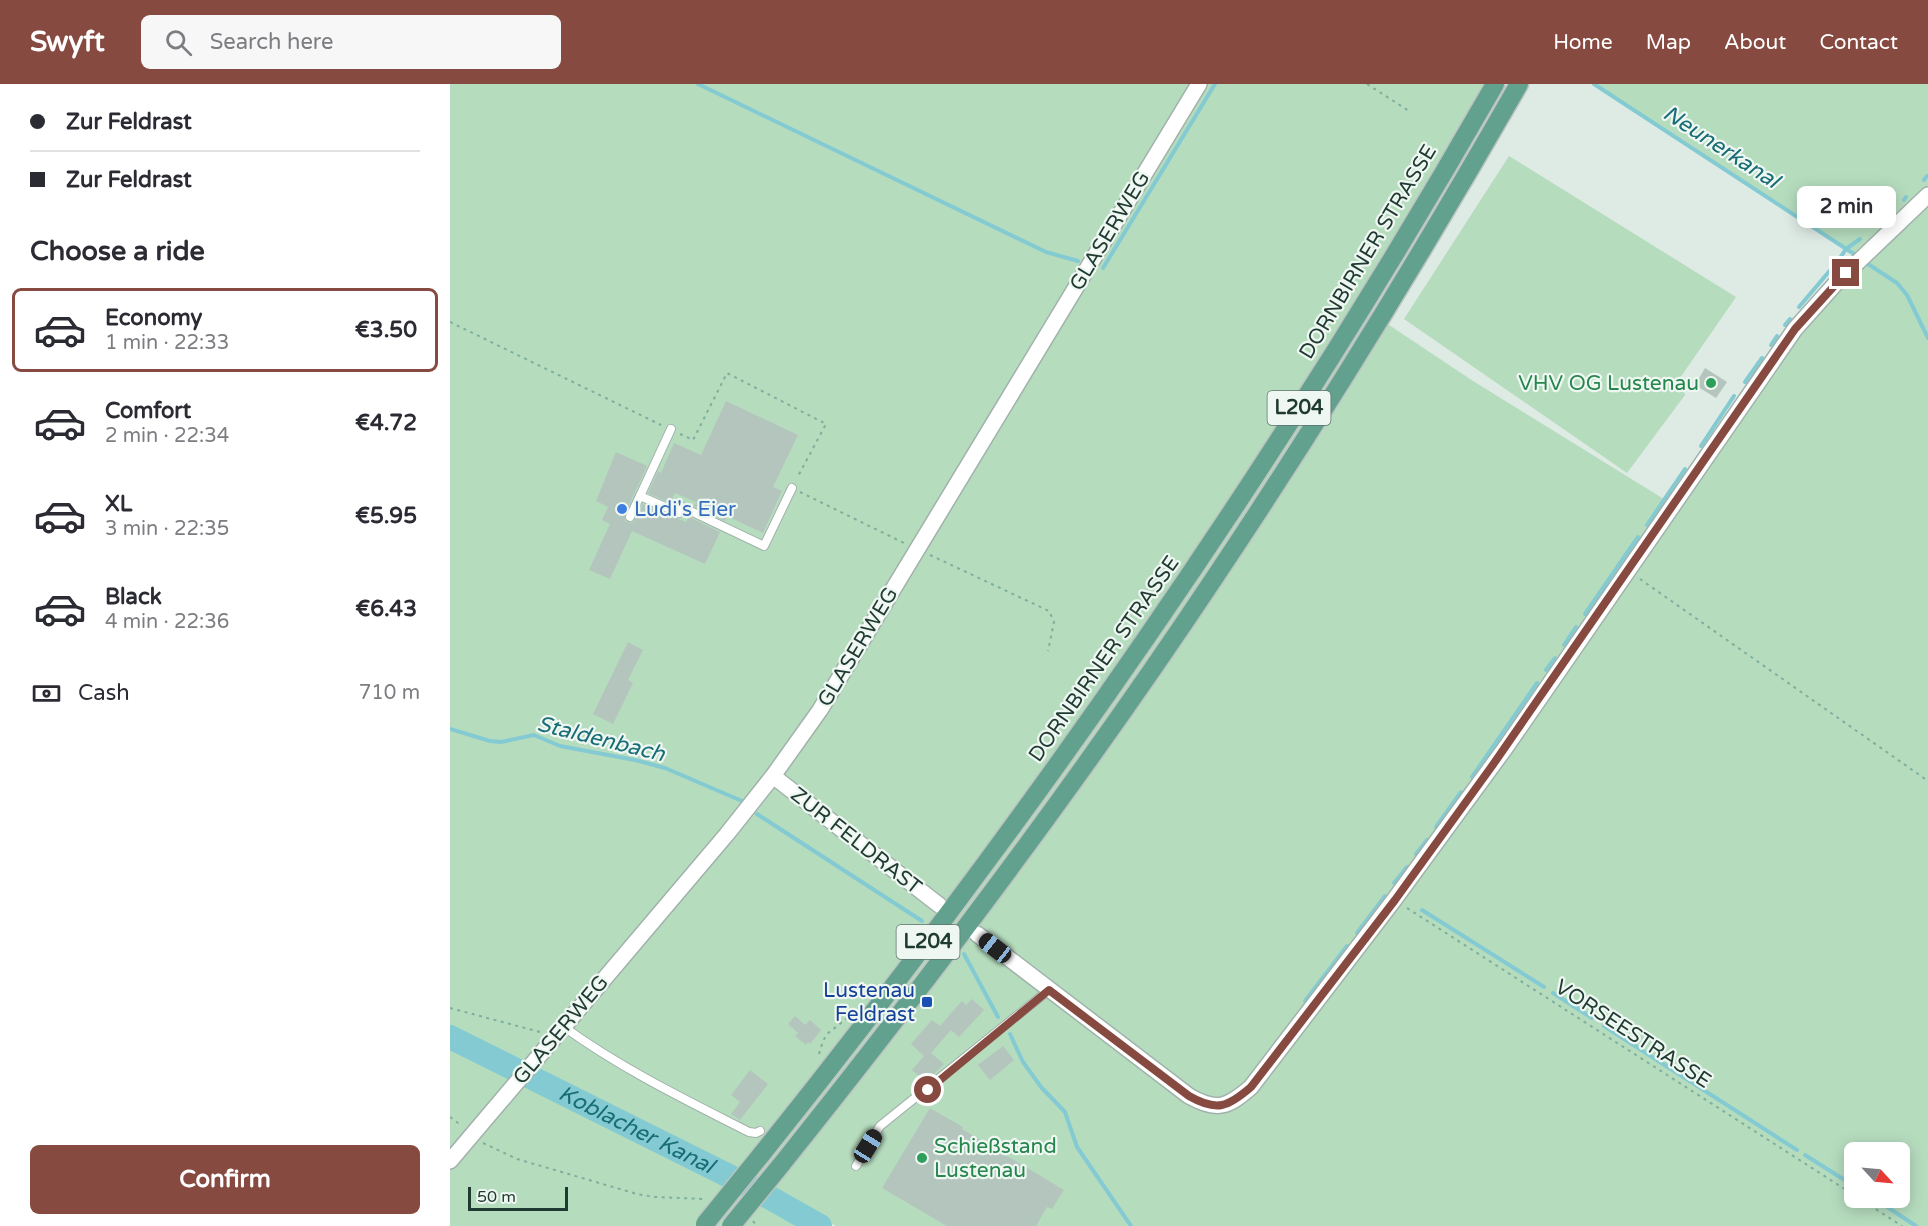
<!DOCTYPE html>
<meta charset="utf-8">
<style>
body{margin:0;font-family:"Varela Round",sans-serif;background:#f7f7f7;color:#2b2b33;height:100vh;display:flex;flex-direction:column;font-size:22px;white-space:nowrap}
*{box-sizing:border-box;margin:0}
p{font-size:20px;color:#7c7c81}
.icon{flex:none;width:33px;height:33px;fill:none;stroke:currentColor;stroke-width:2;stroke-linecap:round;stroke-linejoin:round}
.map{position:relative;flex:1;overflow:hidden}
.drawer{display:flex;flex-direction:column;background:#fff;width:450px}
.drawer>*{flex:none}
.top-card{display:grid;align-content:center;height:132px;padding:0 30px;background:#fff}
.needle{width:39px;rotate:116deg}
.buttons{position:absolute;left:1394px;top:1058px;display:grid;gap:12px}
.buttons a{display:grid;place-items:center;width:66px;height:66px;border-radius:9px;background:#fff;box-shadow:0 3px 15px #0003;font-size:30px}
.scale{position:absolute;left:18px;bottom:15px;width:100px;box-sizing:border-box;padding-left:6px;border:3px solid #1f3a31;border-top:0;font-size:16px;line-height:21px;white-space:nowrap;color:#1f3a31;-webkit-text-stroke:4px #eff7f2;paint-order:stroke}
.end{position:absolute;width:27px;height:27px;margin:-14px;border:8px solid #864a40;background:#fff;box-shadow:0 0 0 3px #fff}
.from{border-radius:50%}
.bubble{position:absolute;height:42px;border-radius:9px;background:#fff;box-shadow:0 3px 15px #0003;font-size:20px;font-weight:700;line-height:42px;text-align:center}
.car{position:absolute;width:18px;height:36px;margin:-18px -9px;border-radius:8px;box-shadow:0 0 4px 2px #0007;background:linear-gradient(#222 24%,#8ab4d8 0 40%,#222 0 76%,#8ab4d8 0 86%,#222 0)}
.top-card b{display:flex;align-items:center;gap:21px;height:57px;font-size:22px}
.top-card b+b{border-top:2px solid #e1e1e2}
.top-card i{width:15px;height:15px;background:#2b2b33}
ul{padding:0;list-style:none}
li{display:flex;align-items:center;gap:18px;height:84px;margin:0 12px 9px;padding:0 18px;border:3px solid transparent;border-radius:9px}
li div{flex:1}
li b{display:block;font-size:22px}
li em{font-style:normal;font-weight:700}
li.active{border-color:#864a40}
li>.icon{width:54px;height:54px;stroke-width:1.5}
h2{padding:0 30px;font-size:27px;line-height:72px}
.pay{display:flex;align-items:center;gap:15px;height:66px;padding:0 30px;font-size:22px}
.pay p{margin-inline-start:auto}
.button{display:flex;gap:12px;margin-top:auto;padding:12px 30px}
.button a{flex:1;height:69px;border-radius:9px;background:#864a40;color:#fff;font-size:24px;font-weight:700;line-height:69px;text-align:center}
header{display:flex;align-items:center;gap:36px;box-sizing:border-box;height:84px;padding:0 30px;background:#864a40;color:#fff}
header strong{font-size:28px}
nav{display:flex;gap:33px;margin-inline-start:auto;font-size:21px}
.search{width:420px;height:54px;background:#f7f7f7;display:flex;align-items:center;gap:15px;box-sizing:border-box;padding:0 21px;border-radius:9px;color:#7c7c81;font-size:22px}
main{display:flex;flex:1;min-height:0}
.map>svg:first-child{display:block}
</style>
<header>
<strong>Swyft</strong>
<div class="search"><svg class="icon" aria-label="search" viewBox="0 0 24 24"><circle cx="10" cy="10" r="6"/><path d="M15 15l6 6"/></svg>Search here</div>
<nav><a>Home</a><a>Map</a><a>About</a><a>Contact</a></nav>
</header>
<main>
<section class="drawer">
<div class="top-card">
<b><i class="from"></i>Zur Feldrast</b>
<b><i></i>Zur Feldrast</b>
</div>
<h2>Choose a ride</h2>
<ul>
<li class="active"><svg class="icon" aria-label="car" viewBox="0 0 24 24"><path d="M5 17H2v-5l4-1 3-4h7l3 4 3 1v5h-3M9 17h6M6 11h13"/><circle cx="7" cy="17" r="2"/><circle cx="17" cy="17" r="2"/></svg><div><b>Economy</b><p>1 min · 22:33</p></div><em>€3.50</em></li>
<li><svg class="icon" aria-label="car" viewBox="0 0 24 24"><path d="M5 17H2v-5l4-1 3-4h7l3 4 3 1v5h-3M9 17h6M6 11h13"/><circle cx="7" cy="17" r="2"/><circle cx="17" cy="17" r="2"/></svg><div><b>Comfort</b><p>2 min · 22:34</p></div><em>€4.72</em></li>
<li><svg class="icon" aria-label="car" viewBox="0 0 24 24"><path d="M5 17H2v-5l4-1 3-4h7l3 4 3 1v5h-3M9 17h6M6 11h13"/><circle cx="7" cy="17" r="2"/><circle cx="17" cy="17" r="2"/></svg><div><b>XL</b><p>3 min · 22:35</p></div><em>€5.95</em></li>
<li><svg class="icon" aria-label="car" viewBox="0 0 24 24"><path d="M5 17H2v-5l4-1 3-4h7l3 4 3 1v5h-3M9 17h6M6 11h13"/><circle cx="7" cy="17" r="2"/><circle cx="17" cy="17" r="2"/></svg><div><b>Black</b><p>4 min · 22:36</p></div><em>€6.43</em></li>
</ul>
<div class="pay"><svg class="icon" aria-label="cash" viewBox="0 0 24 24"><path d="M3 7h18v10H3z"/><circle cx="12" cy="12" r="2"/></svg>Cash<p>710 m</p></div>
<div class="button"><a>Confirm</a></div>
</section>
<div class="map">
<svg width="1478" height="1142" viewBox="0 0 1478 1142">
<rect width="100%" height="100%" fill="#deeae4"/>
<g fill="#b6dcbe" fill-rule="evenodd">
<path d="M0 0H1039L921 229 1023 297 1217 417 1365 228 1478 114V1142H386L285 1086 277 1098 354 1142H0ZM1404 1068H1449V1113H1404Z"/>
<path d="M1144 0H1478V104L1407 172Z"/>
<path d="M1059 72 1286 213 1230 294 1235 311 1177 389 954 235Z"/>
</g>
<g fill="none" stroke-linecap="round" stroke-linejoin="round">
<g stroke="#84cad2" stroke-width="4">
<path d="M248 0 596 168 628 177"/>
<path d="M1144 0 1407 172"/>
<path d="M1474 96 1477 92"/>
<path d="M1454 116 1456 113"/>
<path d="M1430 140 1436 133"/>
<path d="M1415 178 1447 199 1457 211 1478 254"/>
<path d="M653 184 765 0"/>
<path d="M1349 223 1388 177 1396 165 1410 155"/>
<path d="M1335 241 1340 235"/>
<path d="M1321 261 1327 252"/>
<path d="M1295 298 1312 274"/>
<path d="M1251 362 1284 312"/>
<path d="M1197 441 1235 385"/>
<path d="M1135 530 1188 453"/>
<path d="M1114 561 1126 543"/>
<path d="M1096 586 1105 574"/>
<path d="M0 645 40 657 51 658 84 651 110 662 185 676 215 684 292 717"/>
<path d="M1022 693 1087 599"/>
<path d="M307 730 472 837"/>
<path d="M986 743 1011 708"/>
<path d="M966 770 977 756"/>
<path d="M944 799 957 783"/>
<path d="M972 826 1094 903"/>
<path d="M907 849 935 812"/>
<path d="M514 870 548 933"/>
<path d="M1103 909 1142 934"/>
<path d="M855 917 897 862"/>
<path d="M1154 942 1347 1066"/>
<path d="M560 950 573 978 591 1003 615 1028 627 1063 681 1142"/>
<path d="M1355 1071 1404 1102"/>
<path d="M1422 1113 1466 1142"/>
</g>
<path stroke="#84cad2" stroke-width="24" id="s1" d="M0 953 299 1102 370 1142"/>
</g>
<g fill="#b4c5bd">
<path d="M1255 284 1277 298 1266 314 1245 301Z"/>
<path d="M276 317 348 351 323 403 332 407 313 449 277 432 275 437 244 422 246 418 225 409 220 419 198 409 208 387 211 389 224 359 251 371Z"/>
<path d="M166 368 197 382 175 430V437L180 439 184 438 193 420 236 438 239 433 270 448 255 480 182 447 160 495 139 486 160 440 152 436 158 423 146 417Z"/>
<path d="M178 558 193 566 178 596 183 599 163 640 143 630Z"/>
<path d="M522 915 534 926 509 953 501 946 481 969 494 980 476 998 462 986 474 972 461 960 482 936 490 942 512 917 516 921Z"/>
<path d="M345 932 355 941 360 936 371 946 360 960 358 958 356 961 345 952 348 949 347 948 338 940Z"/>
<path d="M553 962 564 976 540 996 528 981Z"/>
<path d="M300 986 318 1000 290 1036 281 1030 290 1018 281 1011Z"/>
<path d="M480 1024 513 1043 512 1045 614 1106 602 1125 597 1123 586 1142H497L432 1104Z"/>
</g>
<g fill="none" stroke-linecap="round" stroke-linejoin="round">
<defs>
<g id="service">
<path d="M221 345 190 412 229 429 232 423 314 462 342 404"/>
<path d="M180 433 190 412"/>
<path d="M114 943C172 985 236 1016 299 1048L306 1049 310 1047"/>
<path d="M406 1082 430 1042 599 906"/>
</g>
<g id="minor">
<path d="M323 692 489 821"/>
<path d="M527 850 739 1012C767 1028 778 1023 801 1003L944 816 1056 663 1345 245 1387 198 1478 111"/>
<path d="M0 1077 277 750 323 692 370 626 749 0"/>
</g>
<g id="primary">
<path d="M311 1071C582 733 830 377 1045 0"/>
<path d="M331 1081C483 891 630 696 765 493 872 333 973 168 1069 0"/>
</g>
</defs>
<use href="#service" stroke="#a1b2ab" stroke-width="10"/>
<use href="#minor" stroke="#a1b2ab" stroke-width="18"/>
<use href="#primary" stroke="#bcc4c1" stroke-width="21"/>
<g stroke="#7eaf9d" stroke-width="2" stroke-dasharray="3 4.5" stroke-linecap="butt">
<path d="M917 0 959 27"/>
<path d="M0 238 211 341"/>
<path d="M230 350 243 356 277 289 376 340 347 394"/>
<path d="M350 408 456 460"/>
<path d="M480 471 599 527 604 538 598 567"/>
<path d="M1190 495 1478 697"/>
<path d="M957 824 1404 1111"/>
<path d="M0 924 90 948"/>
<path d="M369 970 373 957 377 950 400 932"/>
<path d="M0 1033 12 1042"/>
<path d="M33 1059 67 1075 187 1110 205 1113 255 1115"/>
<path d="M1407 1113 1452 1142"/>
<path d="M303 1137 307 1142"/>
</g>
<use href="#service" stroke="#fff" stroke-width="8"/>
<use href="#minor" stroke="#fff" stroke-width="15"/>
<use href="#primary" stroke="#61a18d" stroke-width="18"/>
<defs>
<g id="primary-bridge">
<path d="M255 1140 311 1071"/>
<path d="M281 1142 331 1081"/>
</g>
</defs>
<use href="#primary-bridge" stroke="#bcc4c1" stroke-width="21" stroke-linecap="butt"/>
<use href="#primary-bridge" stroke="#61a18d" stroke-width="18"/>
</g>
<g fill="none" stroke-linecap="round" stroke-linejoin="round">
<path stroke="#864a40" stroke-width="8" d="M478 1006 599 906 739 1012C767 1028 778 1023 801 1003L945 816 1042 682 1345 245 1396 189"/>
</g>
<g fill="#2e9e5b" stroke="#eff7f2" stroke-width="2">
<circle cx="1261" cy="299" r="6"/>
<circle cx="472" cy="1074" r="6"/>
</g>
<circle fill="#3f7fe0" stroke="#eff7f2" stroke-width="2" cx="172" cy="425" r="6"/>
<rect fill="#1a4fb4" stroke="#eff7f2" stroke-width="2" x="471" y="912" width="12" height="12" rx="3"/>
<g text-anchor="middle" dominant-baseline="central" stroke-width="4.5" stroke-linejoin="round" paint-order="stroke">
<g fill="#eff7f2" stroke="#5d736b" stroke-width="1.5">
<rect x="817.5" y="307" width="63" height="34" rx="4.5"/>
<rect x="446.5" y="841" width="63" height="34" rx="4.5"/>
</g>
<g font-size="20" font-weight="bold" fill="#1f3a31">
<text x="849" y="324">L204</text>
<text x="478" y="858">L204</text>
</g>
<g font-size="21" fill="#1f3a31" stroke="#eff7f2">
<text transform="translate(660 147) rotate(-59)">GLASERWEG</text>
<text transform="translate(918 168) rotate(-59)">DORNBIRNER STRASSE</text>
<text transform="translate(408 563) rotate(-59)">GLASERWEG</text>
<text transform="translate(654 575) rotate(-55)">DORNBIRNER STRASSE</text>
<text transform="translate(406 757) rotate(38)">ZUR FELDRAST</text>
<text transform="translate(111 946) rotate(-50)">GLASERWEG</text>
<text transform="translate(1183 950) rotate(33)">VORSEESTRASSE</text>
</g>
<g font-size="21" fill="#27864d" stroke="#eff7f2" text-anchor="end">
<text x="1249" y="299">VHV OG Lustenau</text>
<text x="484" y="1062" text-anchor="start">Schießstand<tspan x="484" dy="24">Lustenau</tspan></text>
</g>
<g font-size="21" fill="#366cbe" stroke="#eff7f2" text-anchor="start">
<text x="184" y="425">Ludi's Eier</text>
</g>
<g font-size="21" fill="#164399" stroke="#eff7f2" text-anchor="end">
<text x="465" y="906">Lustenau<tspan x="465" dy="24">Feldrast</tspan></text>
</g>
<g font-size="22" font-style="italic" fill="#186d77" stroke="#eff7f2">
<text transform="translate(1271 63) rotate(33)">Neunerkanal</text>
<text transform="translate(151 655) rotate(14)">Staldenbach</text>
<text stroke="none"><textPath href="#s1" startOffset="208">Koblacher Kanal</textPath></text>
</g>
</g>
</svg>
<div class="buttons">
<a><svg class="needle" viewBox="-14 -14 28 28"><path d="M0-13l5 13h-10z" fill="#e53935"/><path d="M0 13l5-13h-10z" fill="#7c7c81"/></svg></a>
</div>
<div class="scale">50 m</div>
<i class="end from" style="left:478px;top:1006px"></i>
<i class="end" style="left:1396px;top:189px"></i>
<div class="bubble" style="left:1347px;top:102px;width:99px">2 min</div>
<i class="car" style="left:545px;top:864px;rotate:308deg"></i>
<i class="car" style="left:418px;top:1062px;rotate:32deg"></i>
</div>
</main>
